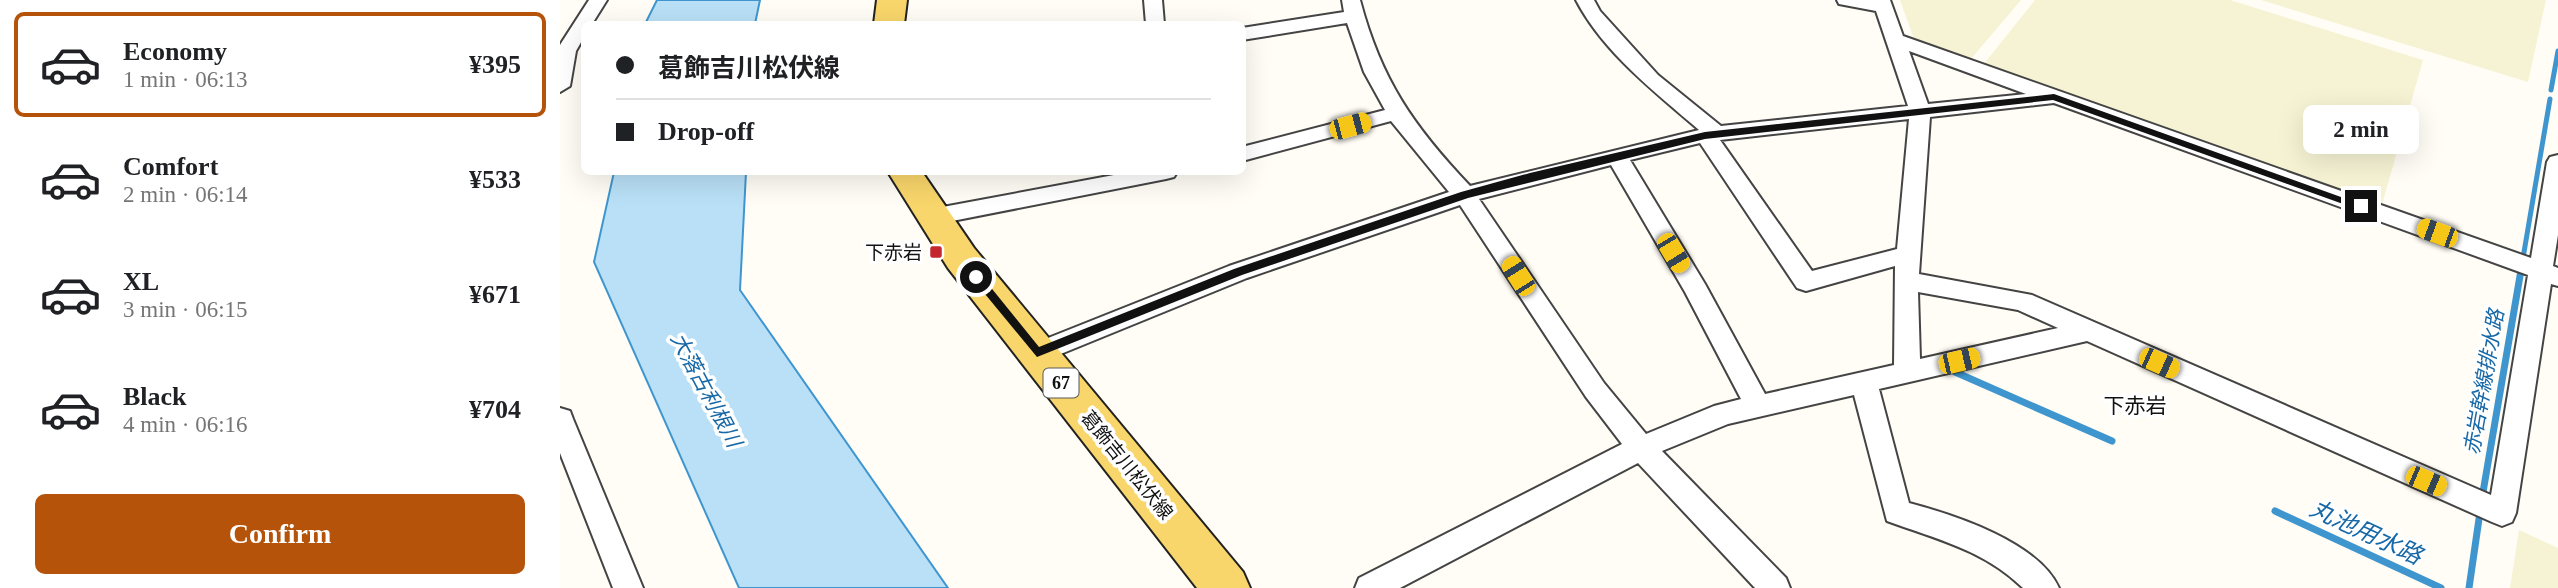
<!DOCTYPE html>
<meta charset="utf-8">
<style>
body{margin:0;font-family:"Times New Roman","Noto Sans JP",serif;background:#f2f2f2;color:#202124;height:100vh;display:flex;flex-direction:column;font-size:26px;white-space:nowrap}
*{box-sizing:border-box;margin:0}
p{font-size:23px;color:#757577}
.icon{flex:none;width:38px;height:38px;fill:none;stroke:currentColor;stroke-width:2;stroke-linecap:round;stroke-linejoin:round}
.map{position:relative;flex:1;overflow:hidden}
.panel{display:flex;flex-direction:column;background:#fff;width:560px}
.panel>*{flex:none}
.banner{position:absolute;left:21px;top:21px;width:665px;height:154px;border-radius:10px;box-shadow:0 7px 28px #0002;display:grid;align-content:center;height:154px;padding:0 35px;background:#fff}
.end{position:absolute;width:32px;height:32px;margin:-16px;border:9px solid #111;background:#fff;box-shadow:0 0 0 4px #fff}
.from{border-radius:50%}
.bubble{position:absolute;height:49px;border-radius:10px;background:#fff;box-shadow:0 7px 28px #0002;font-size:23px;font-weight:700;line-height:49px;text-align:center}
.car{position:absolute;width:21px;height:42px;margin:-21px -10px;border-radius:9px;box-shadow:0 0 5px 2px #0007;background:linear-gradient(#f5c518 24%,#345 0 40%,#f5c518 0 76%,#345 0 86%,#f5c518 0)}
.banner b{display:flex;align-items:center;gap:24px;height:66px;font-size:26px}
.banner b+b{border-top:2px solid #e0e0e0}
.banner i{width:18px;height:18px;background:#202124}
ul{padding:12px 0 0;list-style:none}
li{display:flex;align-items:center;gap:21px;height:105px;margin:0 14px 10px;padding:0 21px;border:4px solid transparent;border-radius:10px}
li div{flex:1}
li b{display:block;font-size:26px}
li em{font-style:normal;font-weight:700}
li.current{border-color:#b45309}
li>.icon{width:63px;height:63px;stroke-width:1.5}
.cta{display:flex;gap:14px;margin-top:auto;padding:14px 35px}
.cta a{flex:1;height:80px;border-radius:10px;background:#b45309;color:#fff;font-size:28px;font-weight:700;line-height:80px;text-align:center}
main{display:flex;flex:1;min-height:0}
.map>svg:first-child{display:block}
</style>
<main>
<section class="panel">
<ul>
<li class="current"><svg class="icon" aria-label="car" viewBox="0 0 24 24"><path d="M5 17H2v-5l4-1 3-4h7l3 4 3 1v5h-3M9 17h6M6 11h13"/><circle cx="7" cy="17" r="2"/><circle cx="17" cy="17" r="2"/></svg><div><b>Economy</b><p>1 min · 06:13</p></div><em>¥395</em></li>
<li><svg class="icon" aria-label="car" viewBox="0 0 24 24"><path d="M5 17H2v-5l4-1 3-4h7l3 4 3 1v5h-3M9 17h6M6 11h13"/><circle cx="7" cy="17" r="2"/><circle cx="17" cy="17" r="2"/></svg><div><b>Comfort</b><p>2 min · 06:14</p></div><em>¥533</em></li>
<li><svg class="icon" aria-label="car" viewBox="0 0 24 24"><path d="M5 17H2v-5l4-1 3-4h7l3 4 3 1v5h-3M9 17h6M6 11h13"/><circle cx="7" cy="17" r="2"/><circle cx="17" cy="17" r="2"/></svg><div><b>XL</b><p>3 min · 06:15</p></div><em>¥671</em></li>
<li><svg class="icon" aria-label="car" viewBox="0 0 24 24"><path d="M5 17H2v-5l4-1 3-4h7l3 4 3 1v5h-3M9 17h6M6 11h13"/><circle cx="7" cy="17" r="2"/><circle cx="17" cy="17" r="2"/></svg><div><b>Black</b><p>4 min · 06:16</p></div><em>¥704</em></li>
</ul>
<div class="cta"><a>Confirm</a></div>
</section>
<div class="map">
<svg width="1998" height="588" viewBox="0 0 1998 588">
<rect width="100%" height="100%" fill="#fffdf5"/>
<g fill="#f6f3d4">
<path d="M1340 0H1461L1410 60 1354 39Z"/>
<path d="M1475 0H1670L1863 60 1821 208 1423 65Z"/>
<path d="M1701 0H1986L1968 82Z"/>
<path d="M1959 530 1998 548V588H1950Z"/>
</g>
<g fill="#b9e0f7" stroke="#3f96cf" stroke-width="2">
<path d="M97 0H200L195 24H85Z"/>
<path d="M54 172H186L180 290 388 588H179L34 262Z"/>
</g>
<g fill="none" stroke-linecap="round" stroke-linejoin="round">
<g stroke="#3f96cf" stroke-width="5">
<path d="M1991 90 1998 51"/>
<path d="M1963 258 1990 99"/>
</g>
<g stroke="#3f96cf" stroke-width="7">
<path d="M1395 372 1552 441"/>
<path d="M1922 498 1961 270"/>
<path d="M1715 511 1881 588"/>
<path d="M1909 588 1920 512"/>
</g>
<defs>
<g id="minor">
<path d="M29 0H47L32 24H24V37L16 51 10 86 0 92V45Z"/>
<path d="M584 0H602L604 24H586Z"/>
<path d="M782 0H800C821 80 854 127 910 186L1139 130C1095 92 1043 52 1016 0H1034L1040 11 1098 75 1161 126 1348 106 1316 11 1279 4 1277 0H1330L1343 36 1971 258 1987 162 1990 157 1998 155V235L1993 266 1998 268V286L1991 284 1956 513 1952 522 1942 526 1932 522 1527 341 1319 389 1349 503C1395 515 1478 542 1499 588H1463C1424 550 1376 539 1327 521L1294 395 1168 424 1102 451 1226 578 1230 588H1195L1078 463 840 588H795L799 578 1062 444 1026 397 900 205 687 278 486 360 477 363 468 360 464 353 468 346 669 266 889 192 831 121 682 161V147L825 110 804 72 787 23 682 40V28L784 12ZM1349 51 1466 94 1368 104ZM1494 103 1968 275 1931 495 1472 295 1359 274 1370 117ZM1349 119 1337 249 1252 271 1160 140ZM1140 143 1237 288 1246 291 1335 266 1334 365 1205 394 1145 284 1070 160ZM1051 165 1125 292 1181 399 1154 406 1086 434 1044 383 919 199ZM1358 292 1458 310 1498 328 1360 359Z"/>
<path d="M570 172H617L614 177 606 179 372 225 364 223 361 217 364 211 372 209Z"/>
<path d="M0 408 10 411 13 419 83 588H53L0 453Z"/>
</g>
<g id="primary">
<path d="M317 0H347L344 24H314Z"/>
<path d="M328 172H362L414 248 683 572 690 588H637L388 268Z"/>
</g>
</defs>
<use href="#minor" stroke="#444" stroke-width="4"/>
<use href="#primary" stroke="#222" stroke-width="4"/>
<use href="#minor" fill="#fff" fill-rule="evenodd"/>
<use href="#primary" fill="#f9d66b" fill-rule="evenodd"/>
</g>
<path fill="#111" d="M1494 94 1806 206 1797 209 1493 100 1145 139 908 198 682 275 477 357 411 277 420 274 479 347 674 269 901 192 970 173 1145 132Z"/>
<rect fill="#c4262e" stroke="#fff" stroke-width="2.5" x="369" y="245" width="14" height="14" rx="3.5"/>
<g text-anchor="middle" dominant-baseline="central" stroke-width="7" stroke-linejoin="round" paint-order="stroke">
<rect fill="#fff" stroke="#585858" stroke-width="2" x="483.5" y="368.5" width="35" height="29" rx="5"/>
<g font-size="18" font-weight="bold" fill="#111">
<text x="501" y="383">67</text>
</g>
<g font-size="19" fill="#111" stroke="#fff" text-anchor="end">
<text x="362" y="252">下赤岩</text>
</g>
<g font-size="19" fill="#111" stroke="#fff">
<text transform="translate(567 465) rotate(51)">葛飾吉川松伏線</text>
</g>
<g font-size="21" font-style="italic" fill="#1768a6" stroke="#fff">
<text transform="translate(1924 382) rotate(-80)">赤岩幹線排水路</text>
<text transform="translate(146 390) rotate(62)">大落古利根川</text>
</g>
<g font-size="21" fill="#111" stroke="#fff">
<text x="1575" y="406">下赤岩</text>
</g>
<g font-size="24" font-style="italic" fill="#1768a6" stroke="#fff">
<text transform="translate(1806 532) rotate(25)">丸池用水路</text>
</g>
</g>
</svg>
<i class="end from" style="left:416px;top:277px"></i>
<i class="end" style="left:1801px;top:206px"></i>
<div class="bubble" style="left:1743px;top:105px;width:116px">2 min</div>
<i class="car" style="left:790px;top:126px;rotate:75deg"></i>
<i class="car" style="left:1877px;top:233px;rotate:290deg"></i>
<i class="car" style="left:1113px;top:253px;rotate:149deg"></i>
<i class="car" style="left:958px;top:276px;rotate:328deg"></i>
<i class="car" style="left:1399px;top:361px;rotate:77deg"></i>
<i class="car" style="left:1599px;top:363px;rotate:114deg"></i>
<i class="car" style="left:1866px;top:481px;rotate:113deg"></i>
<div class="banner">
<b><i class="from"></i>葛飾吉川松伏線</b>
<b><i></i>Drop-off</b>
</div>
</div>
</main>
